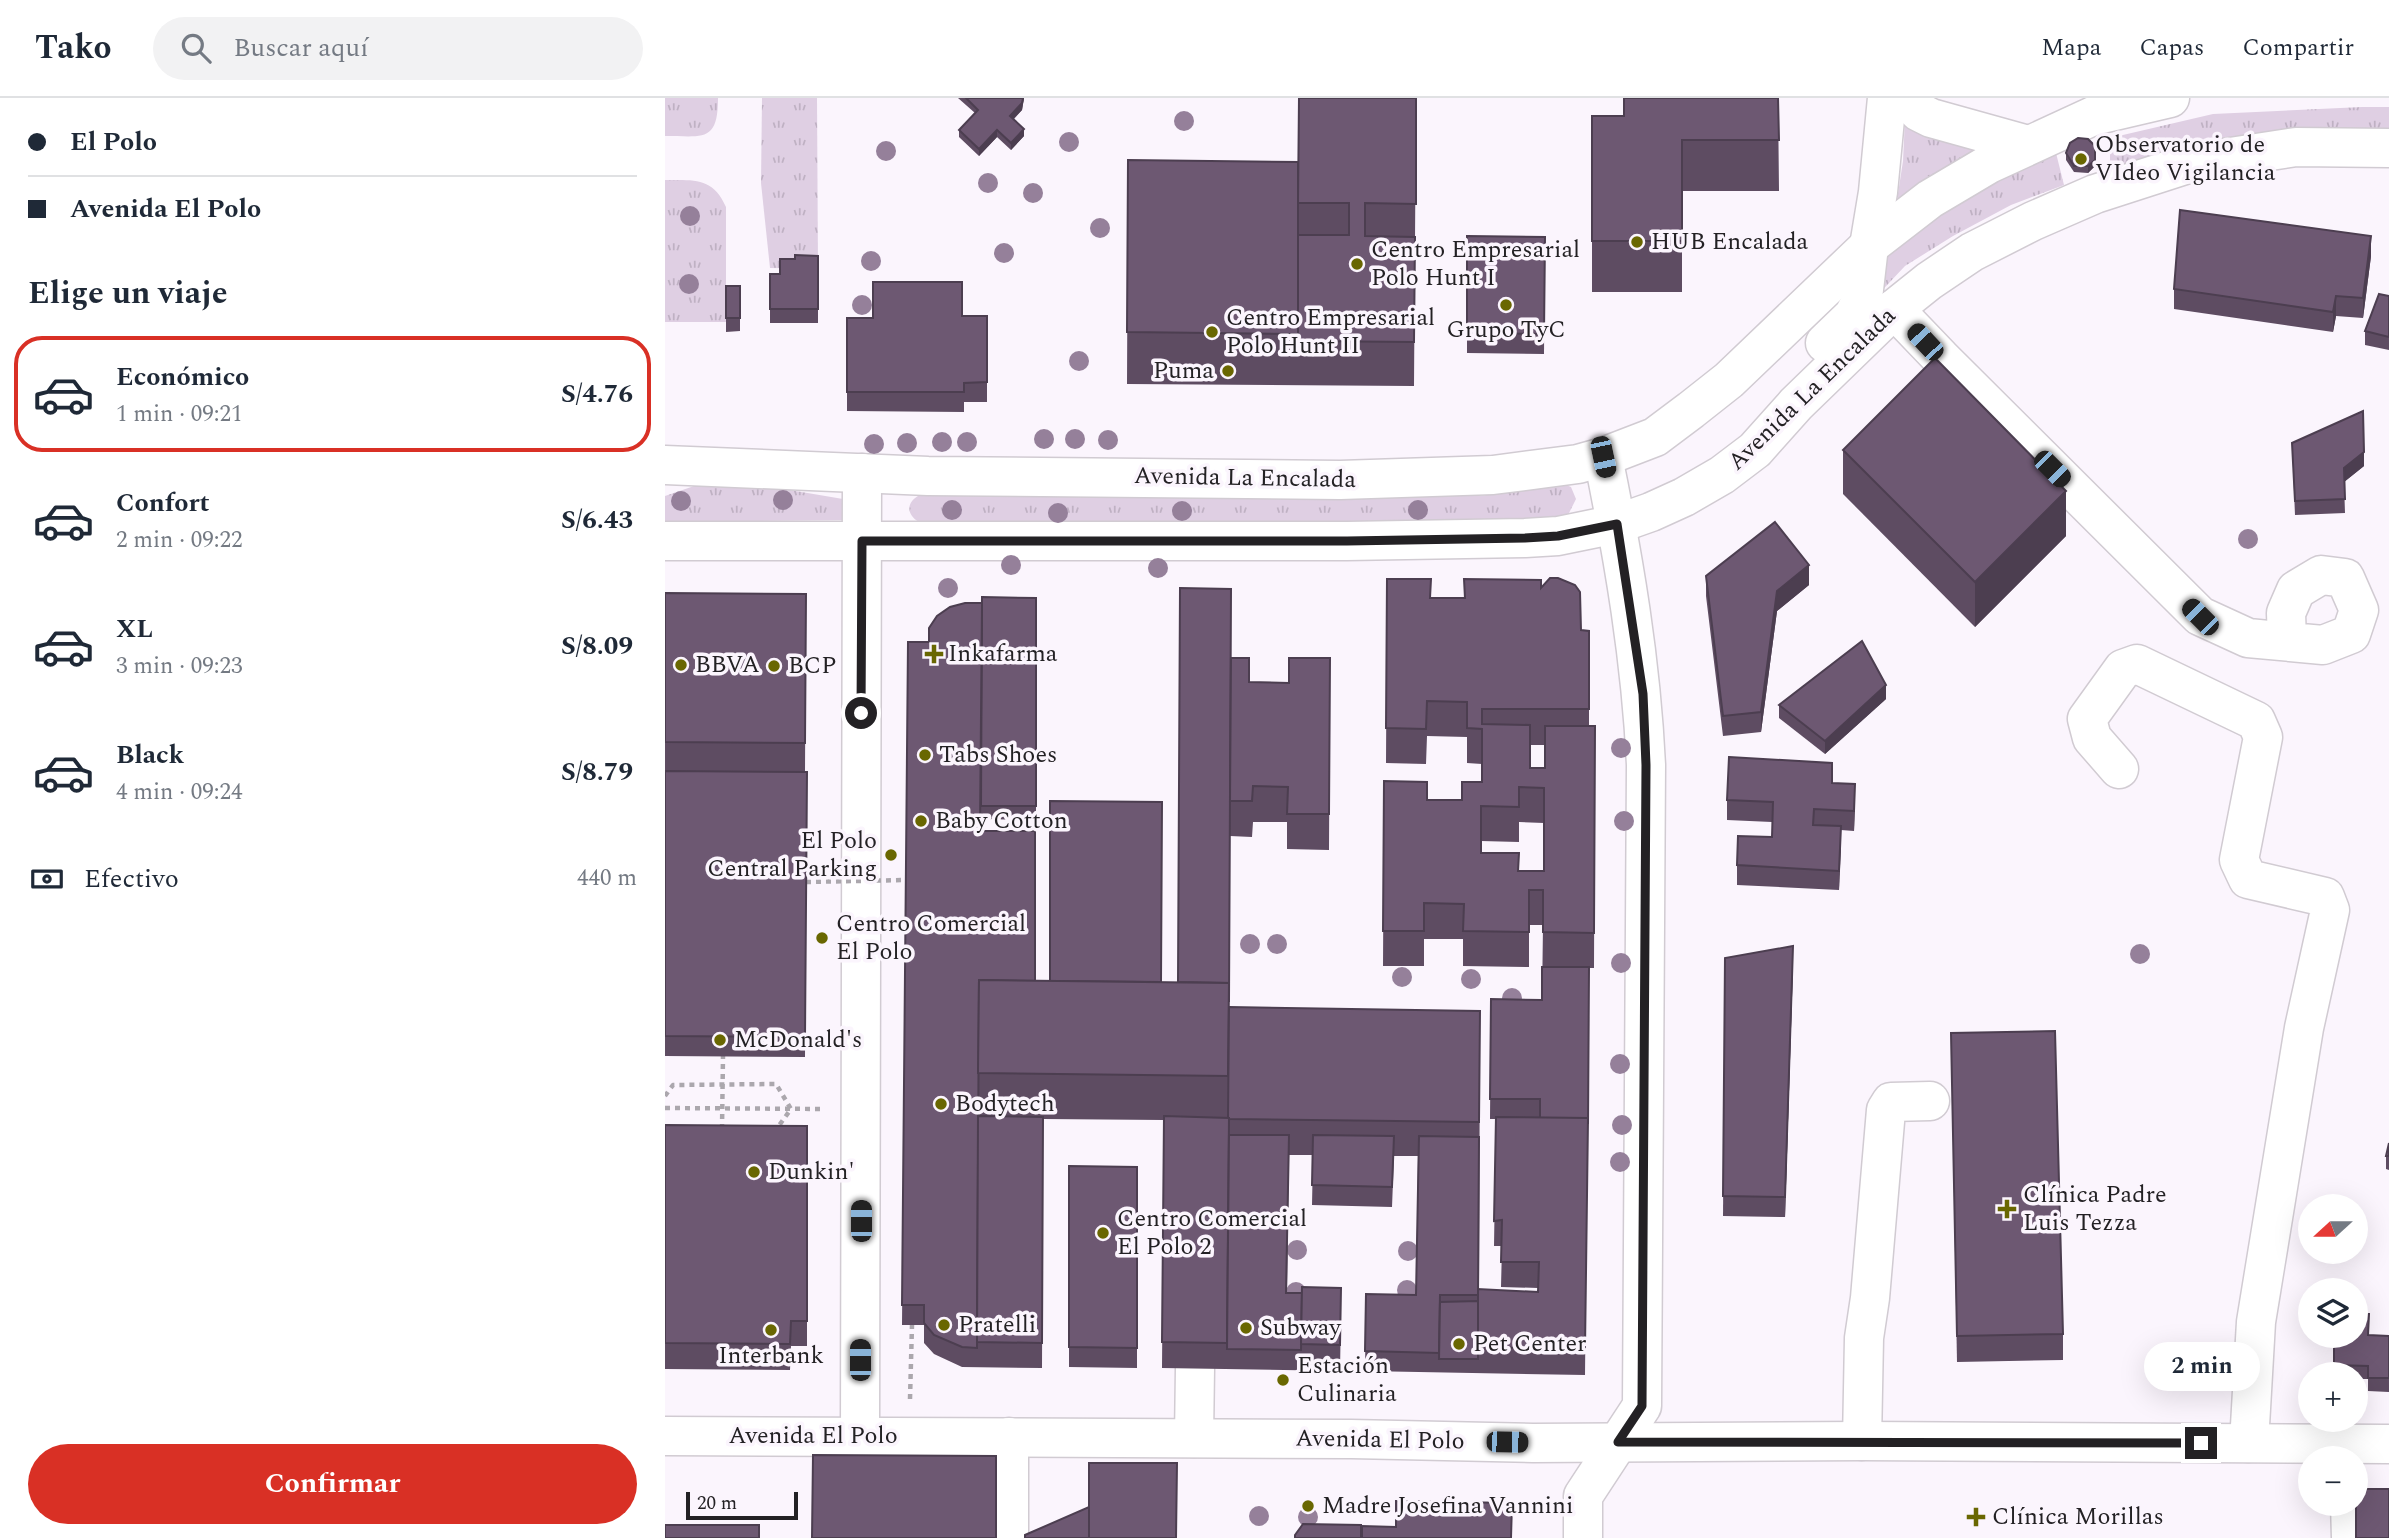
<!DOCTYPE html>
<html lang="es">
<meta charset="utf-8">
<style>
body{margin:0;font-family:Spectral,serif;background:#f2f2f3;color:#1f2937;height:100vh;display:flex;flex-direction:column;font-size:26px;white-space:nowrap}
*{box-sizing:border-box;margin:0}
p{font-size:23px;color:#747a83}
.icon{flex:none;width:38px;height:38px;fill:none;stroke:currentColor;stroke-width:2;stroke-linecap:round;stroke-linejoin:round}
.map{position:relative;flex:1;overflow:hidden}
.details{display:flex;flex-direction:column;background:#fff;width:665px}
.details>*{flex:none}
.banner{display:grid;align-content:center;height:154px;padding:0 28px;background:#fff}
.needle{width:46px;rotate:249deg}
.buttons{position:absolute;left:1633px;top:1096px;display:grid;gap:14px}
.buttons a{display:grid;place-items:center;width:70px;height:70px;border-radius:50%;background:#fff;box-shadow:0 7px 28px #0002;font-size:35px}
.scale{position:absolute;left:21px;bottom:18px;width:112px;box-sizing:border-box;padding-left:7px;border:4px solid #232124;border-top:0;font-size:19px;line-height:24px;white-space:nowrap;color:#232124;-webkit-text-stroke:5px #fbf5fd;paint-order:stroke}
.end{position:absolute;width:32px;height:32px;margin:-16px;border:9px solid #232124;background:#fff;box-shadow:0 0 0 4px #fff}
.from{border-radius:50%}
.bubble{position:absolute;height:49px;border-radius:24px;background:#fff;box-shadow:0 7px 28px #0002;font-size:23px;font-weight:700;line-height:49px;text-align:center}
.car{position:absolute;width:21px;height:42px;margin:-21px -10px;border-radius:9px;box-shadow:0 0 5px 2px #0007;background:linear-gradient(#222 24%,#8ab4d8 0 40%,#222 0 76%,#8ab4d8 0 86%,#222 0)}
.banner b{display:flex;align-items:center;gap:24px;height:66px;font-size:26px}
.banner b+b{border-top:2px solid #e0e1e3}
.banner i{width:18px;height:18px;background:#1f2937}
ul{padding:0;list-style:none}
li{display:flex;align-items:center;gap:21px;height:116px;margin:0 14px 10px;padding:0 14px;border:4px solid transparent;border-radius:28px}
li div{flex:1}
li b{display:block;font-size:26px}
li em{font-style:normal;font-weight:700}
li.on{border-color:#d93025}
li>.icon{width:63px;height:63px;stroke-width:1.5}
h2{padding:0 28px;font-size:32px;line-height:84px}
.pay{display:flex;align-items:center;gap:18px;height:77px;padding:0 28px;font-size:26px}
.pay p{margin-inline-start:auto}
.action{display:flex;gap:14px;margin-top:auto;padding:14px 28px}
.action a{flex:1;height:80px;border-radius:42px;background:#d93025;color:#fff;font-size:28px;font-weight:700;line-height:80px;text-align:center}
header{display:flex;align-items:center;gap:42px;box-sizing:border-box;height:98px;padding:0 35px;background:#fff;border-bottom:2px solid #e0e1e3}
header strong{font-size:33px}
nav{display:flex;gap:38px;margin-inline-start:auto;font-size:24px}
.search{width:490px;height:63px;background:#f2f2f3;display:flex;align-items:center;gap:18px;box-sizing:border-box;padding:0 24px;border-radius:38px;color:#747a83;font-size:26px}
main{display:flex;flex:1;min-height:0}
.map>svg:first-child{display:block}
</style>
<header>
<strong>Tako</strong>
<div class="search"><svg class="icon" aria-label="search" viewBox="0 0 24 24"><circle cx="10" cy="10" r="6"/><path d="M15 15l6 6"/></svg>Buscar aquí</div>
<nav><a>Mapa</a><a>Capas</a><a>Compartir</a></nav>
</header>
<main>
<section class="details">
<div class="banner">
<b><i class="from"></i>El Polo</b>
<b><i></i>Avenida El Polo</b>
</div>
<h2>Elige un viaje</h2>
<ul>
<li class="on"><svg class="icon" aria-label="car" viewBox="0 0 24 24"><path d="M5 17H2v-5l4-1 3-4h7l3 4 3 1v5h-3M9 17h6M6 11h13"/><circle cx="7" cy="17" r="2"/><circle cx="17" cy="17" r="2"/></svg><div><b>Económico</b><p>1 min · 09:21</p></div><em>S/4.76</em></li>
<li><svg class="icon" aria-label="car" viewBox="0 0 24 24"><path d="M5 17H2v-5l4-1 3-4h7l3 4 3 1v5h-3M9 17h6M6 11h13"/><circle cx="7" cy="17" r="2"/><circle cx="17" cy="17" r="2"/></svg><div><b>Confort</b><p>2 min · 09:22</p></div><em>S/6.43</em></li>
<li><svg class="icon" aria-label="car" viewBox="0 0 24 24"><path d="M5 17H2v-5l4-1 3-4h7l3 4 3 1v5h-3M9 17h6M6 11h13"/><circle cx="7" cy="17" r="2"/><circle cx="17" cy="17" r="2"/></svg><div><b>XL</b><p>3 min · 09:23</p></div><em>S/8.09</em></li>
<li><svg class="icon" aria-label="car" viewBox="0 0 24 24"><path d="M5 17H2v-5l4-1 3-4h7l3 4 3 1v5h-3M9 17h6M6 11h13"/><circle cx="7" cy="17" r="2"/><circle cx="17" cy="17" r="2"/></svg><div><b>Black</b><p>4 min · 09:24</p></div><em>S/8.79</em></li>
</ul>
<div class="pay"><svg class="icon" aria-label="cash" viewBox="0 0 24 24"><path d="M3 7h18v10H3z"/><circle cx="12" cy="12" r="2"/></svg>Efectivo<p>440 m</p></div>
<div class="action"><a>Confirmar</a></div>
</section>
<div class="map">
<svg width="1724" height="1440" viewBox="0 0 1724 1440">
<defs>
<pattern id="grass-tufts" width="24" height="20" patternUnits="userSpaceOnUse" patternTransform="scale(1.75)"><rect width="24" height="20" fill="#dfcfe3"/><path d="M3 7l-1-3M5 7V3M7 7l1-3M15 17l-1-3M17 17v-4M19 17l1-3" fill="none" stroke="#bfb1c3"/></pattern>
</defs>
<rect width="100%" height="100%" fill="#fbf5fd"/>
<g fill="url(#grass-tufts)">
<path d="M0 0H53C53 45 38 38 0 38Z"/>
<path d="M97 0H152L153 171 105 170 96 85Z"/>
<path d="M1697 9H1724V38L1445 68V40L1548 16Z"/>
<path d="M1240 21 1313 51 1261 81 1232 102 1238 63Z"/>
<path d="M1391 55 1399 87 1346 107 1288 138 1240 168 1207 203V163L1289 104Z"/>
<path d="M0 82C29 82 48 79 61 109V224H0Z"/>
<path d="M899 386 906 389 911 401 904 415 899 418 803 425 681 423 362 426 254 424C240 416 242 403 255 397L674 396 815 398Z"/>
<path d="M32 387 107 389 178 401 180 422 0 424V398Z"/>
</g>
<g fill="none" stroke-linecap="round" stroke-linejoin="round">
<defs>
<g id="minor">
<path d="M1204 148 1213 94 1222 0"/>
<path d="M1229 211 1276 260 1535 518 1583 540 1658 547 1686 536 1694 512 1680 480 1656 477 1631 492 1621 515 1622 543"/>
<path d="M1454 671 1427 640 1422 621 1458 571 1472 566 1591 623 1598 639 1574 762 1583 781 1660 799 1665 812 1639 930 1591 1224 1584 1345"/>
<path d="M195 1338 197 375"/>
<path d="M529 1340 530 1270"/>
<path d="M1197 1343 1199 1240 1205 1200 1221 1012 1226 1004 1265 1003"/>
<path d="M1685 1405 1686 1440"/>
<path d="M344 1440V1339"/>
<path d="M918 1440V1398L977 1308 981 667C976 562 959 462 938 359"/>
</g>
<g id="major">
<path d="M1240 0 1254 14 1266 20 1363 47"/>
<path d="M1160 245 1188 218 1198 200 1204 148"/>
<path d="M0 367 263 378 675 382 828 377 913 366 938 359 990 339 1026 312 1064 282 1204 148 1265 101 1324 66 1428 18 1505 0"/>
<path d="M0 443H682L860 440 893 438 952 426 986 414 1019 399 1057 377 1090 352 1131 306 1229 211 1264 183 1307 154 1368 123 1430 96 1526 65 1631 49 1724 50"/>
<path d="M0 1338 686 1341 868 1345 1197 1343 1724 1346"/>
</g>
</defs>
<use href="#minor" stroke="#d1cbd2" stroke-width="41"/>
<use href="#major" stroke="#d1cbd2" stroke-width="41"/>
<g stroke="#aba7ad" stroke-width="4.5" stroke-dasharray="5 5" stroke-linecap="butt">
<path d="M0 998 8 987 111 986 126 1011 110 1033"/>
<path d="M0 1010 160 1011"/>
<path d="M245 1301 247 1227"/>
</g>
<use href="#minor" stroke="#fff" stroke-width="38"/>
<use href="#major" stroke="#fff" stroke-width="38"/>
<g stroke="#aba7ad" stroke-width="4.5" stroke-dasharray="5 5" stroke-linecap="butt">
<path d="M141 784 241 782"/>
<path d="M57 1031 58 958"/>
</g>
</g>
<g fill="#95809a">
<circle cx="519" cy="23" r="10"/>
<circle cx="404" cy="44" r="10"/>
<circle cx="221" cy="53" r="10"/>
<circle cx="323" cy="85" r="10"/>
<circle cx="368" cy="95" r="10"/>
<circle cx="25" cy="118" r="10"/>
<circle cx="435" cy="130" r="10"/>
<circle cx="339" cy="155" r="10"/>
<circle cx="206" cy="163" r="10"/>
<circle cx="24" cy="186" r="10"/>
<circle cx="197" cy="207" r="10"/>
<circle cx="414" cy="263" r="10"/>
<circle cx="379" cy="341" r="10"/>
<circle cx="410" cy="341" r="10"/>
<circle cx="443" cy="342" r="10"/>
<circle cx="277" cy="344" r="10"/>
<circle cx="302" cy="344" r="10"/>
<circle cx="242" cy="345" r="10"/>
<circle cx="209" cy="346" r="10"/>
<circle cx="118" cy="402" r="10"/>
<circle cx="16" cy="403" r="10"/>
<circle cx="287" cy="412" r="10"/>
<circle cx="753" cy="412" r="10"/>
<circle cx="517" cy="413" r="10"/>
<circle cx="393" cy="415" r="10"/>
<circle cx="1583" cy="441" r="10"/>
<circle cx="346" cy="467" r="10"/>
<circle cx="493" cy="470" r="10"/>
<circle cx="283" cy="490" r="10"/>
<circle cx="956" cy="650" r="10"/>
<circle cx="959" cy="723" r="10"/>
<circle cx="585" cy="846" r="10"/>
<circle cx="612" cy="846" r="10"/>
<circle cx="1475" cy="856" r="10"/>
<circle cx="956" cy="865" r="10"/>
<circle cx="737" cy="879" r="10"/>
<circle cx="806" cy="881" r="10"/>
<circle cx="847" cy="900" r="10"/>
<circle cx="955" cy="966" r="10"/>
<circle cx="957" cy="1027" r="10"/>
<circle cx="955" cy="1064" r="10"/>
<circle cx="632" cy="1152" r="10"/>
<circle cx="743" cy="1153" r="10"/>
<circle cx="742" cy="1192" r="10"/>
<circle cx="631" cy="1194" r="10"/>
<circle cx="594" cy="1418" r="10"/>
<circle cx="643" cy="1419" r="10"/>
</g>
<g fill="#5e4c62" fill-rule="evenodd">
<path d="M293 0H359L357 12 349 21 359 38 346 52 332 39 314 58 294 39V32L310 15Z"/>
<path d="M751 0 749 288 462 286 463 62 633 64Z"/>
<path d="M958 0H1113L1114 93H1017V194H927V18H958Z"/>
<path d="M1430 48V68L1423 75 1409 74 1401 62V55Z"/>
<path d="M802 138 880 139 879 256 802 255Z"/>
<path d="M153 158V225H105V176H115L130 161Z"/>
<path d="M1706 158 1698 220 1671 218 1668 234 1509 211V191Z"/>
<path d="M61 188H75V233L61 234Z"/>
<path d="M1724 198V252L1700 247V233Z"/>
<path d="M322 218V304H299V314L182 313V220H208Z"/>
<path d="M1627 345 1699 368 1679 384 1680 415 1630 417Z"/>
<path d="M1178 352 1401 438 1310 529 1178 396Z"/>
<path d="M1041 478 1144 487 1112 513 1096 634 1058 638 1041 498Z"/>
<path d="M722 481 766 500H799L876 490 916 532 924 533V628H930L929 870H924L920 1277 700 1273 701 1196 751 1197 753 1058H729L727 1109 647 1107 648 1057H624L622 1195 676 1215 675 1273 497 1270 499 1022 378 1021 377 1270 297 1269 269 1256 259 1245V1227H237L243 544H264L317 505 371 500V722L316 721 315 733 370 883 513 884 566 568 584 584 624 585 665 560 664 752 622 751V724H588L587 739 565 738 564 909 815 913 814 1191 873 1194V1190L836 1189 837 1148H829L831 1021H825L826 901 877 902 878 827H864V869L798 868V841H759V868H718L719 683 762 702H797L817 684V666L802 665V639L762 638 761 666 721 665ZM865 647H880V670H865ZM854 724 879 725V773H854L816 755V743L854 744Z"/>
<path d="M0 495 141 496 140 674H142L140 959 0 958Z"/>
<path d="M1221 601 1160 656 1114 620V607Z"/>
<path d="M1167 685 1190 706 1189 733 1176 732 1174 792 1072 787V767L1107 739V724L1062 722V702Z"/>
<path d="M1060 860 1128 868 1120 1119 1058 1118Z"/>
<path d="M1286 935 1398 1236V1262L1292 1264Z"/>
<path d="M0 1027 142 1028V1248H126L125 1272 0 1271Z"/>
<path d="M1724 1045V1072L1721 1071V1058Z"/>
<path d="M404 1068 472 1069V1270L404 1269Z"/>
<path d="M1669 1237H1704L1724 1238V1294L1703 1293V1281H1690V1276H1669Z"/>
</g>
<g fill="#4c3e50">
<path d="M358 0H359L357 12 345 24V18Z"/>
<path d="M359 31V38L346 52V45Z"/>
<path d="M332 32V39L314 58V51Z"/>
<path d="M1430 62V68L1423 75V68Z"/>
<path d="M1706 138V158L1698 220V200Z"/>
<path d="M1671 198V218L1668 234V214Z"/>
<path d="M1699 354V368L1679 384V370Z"/>
<path d="M1401 393V438L1310 529V484Z"/>
<path d="M1144 467V487L1112 513 1096 634V614L1112 493Z"/>
<path d="M1221 587V601L1160 656V643Z"/>
<path d="M1190 686V706L1189 733V713Z"/>
<path d="M1176 728V748L1174 792V773Z"/>
<path d="M1128 848V868L1120 1119V1099Z"/>
</g>
<g fill="#6d5872" stroke="#4c3e50" stroke-width="2" fill-rule="evenodd">
<path d="M301 0H358L357 5 345 18 359 31 346 45 332 32 314 51 294 32 313 12Z"/>
<path d="M634 0H751V106L700 105V138L750 139 749 244 633 243V137H684V105H633Z"/>
<path d="M959 0H1113L1114 42H1017V143H927V18H959Z"/>
<path d="M1413 40 1423 41 1430 48V62L1423 68H1409L1401 55 1405 45Z"/>
<path d="M463 62 633 64V236L462 234Z"/>
<path d="M1515 112 1706 138 1698 200 1671 198 1668 214 1509 191Z"/>
<path d="M802 138 880 139 879 236 802 235Z"/>
<path d="M130 157 153 158V211H105V176H115V161H130Z"/>
<path d="M208 184H297V218H322V284L299 285V294H182V220H208Z"/>
<rect x="61" y="188" width="14" height="32"/>
<path d="M1714 196 1724 198V239L1700 233Z"/>
<path d="M1270 260 1401 393 1310 484 1178 352Z"/>
<path d="M1698 313 1699 354 1679 370 1680 401 1630 403 1627 345Z"/>
<path d="M1110 424 1144 467 1112 493 1096 614 1058 618 1041 478Z"/>
<path d="M885 480H893L910 487 915 494 916 532 924 533V611H817V626L865 627V670H880V628H930L929 835 878 834V792H864V834L798 833 799 806 759 805V833H718L719 683 762 684V702H797V684H817V631L802 630V604L762 603 761 631 721 630 722 481H766L765 500H800L799 481 876 482V490ZM854 689 879 690V773H853L854 755H816V708L854 709Z"/>
<path d="M515 490 566 491 564 904V885L513 884Z"/>
<path d="M0 495 141 496 140 645 0 644Z"/>
<path d="M317 499 371 500V708H316Z"/>
<path d="M300 505H317L315 733H370V883L314 882 312 1250 297 1249 269 1237 259 1225V1207H237L243 544H264V530L272 518 285 509Z"/>
<path d="M1197 543 1221 587 1160 643 1114 607Z"/>
<path d="M566 560H584V584L624 585V560H665L664 716H622L623 689 588 688 587 703H565Z"/>
<path d="M1064 659 1167 665V685L1190 686 1189 713 1149 711 1148 727 1176 728 1174 773 1072 767 1073 738 1107 739 1108 704 1062 702Z"/>
<path d="M0 673 142 674 140 939 0 938Z"/>
<path d="M385 703 497 704 496 884 385 883Z"/>
<path d="M1128 848 1120 1099 1058 1098 1060 860Z"/>
<path d="M877 869H924L923 1026V1020H875V1001H825L826 901 877 902Z"/>
<path d="M314 882 564 885 563 978 313 975Z"/>
<path d="M564 909 815 913 814 1024 563 1021Z"/>
<path d="M1390 933 1398 1236 1292 1238 1286 935Z"/>
<path d="M313 1018 378 1019 377 1245 312 1244Z"/>
<path d="M499 1018 564 1020 562 1245 497 1244Z"/>
<path d="M831 1019 923 1020 920 1251 813 1249V1191L873 1194 874 1164H836L837 1122 829 1123Z"/>
<path d="M0 1027 142 1028V1223H126L125 1246 0 1245Z"/>
<path d="M564 1037H624L621 1195H637L636 1252 562 1251Z"/>
<path d="M648 1037 729 1038 727 1089 647 1087Z"/>
<path d="M754 1038 814 1039 813 1197H775L774 1255 700 1253 701 1196 751 1197Z"/>
<path d="M1724 1045V1058H1721Z"/>
<path d="M404 1068 472 1069V1250L404 1249Z"/>
<path d="M637 1189 676 1190 675 1247 636 1246Z"/>
<path d="M813 1203V1261H774L775 1204Z"/>
<path d="M1690 1216H1704L1703 1237 1724 1238V1280H1703V1268L1669 1267V1237H1690Z"/>
<path d="M148 1357 331 1358V1440H147Z"/>
<path d="M424 1365H512L511 1440H424Z"/>
<rect x="1691" y="1391" width="33" height="49"/>
<path d="M731 1403 847 1405 846 1440H697V1428L731 1429Z"/>
<path d="M424 1409V1440H360V1437Z"/>
<path d="M638 1426 696 1427V1440H630V1437Z"/>
<rect x="0" y="1427" width="94" height="13"/>
</g>
<g fill="none" stroke-linecap="round" stroke-linejoin="round">
<path stroke="#232124" stroke-width="9" d="M196 615 197 443H682L860 440 893 438 952 426 978 596 981 667 977 1308 953 1344 1536 1345"/>
</g>
<g fill="#696701" stroke="#fbf5fd" stroke-width="2.5">
<circle cx="1416" cy="61" r="7"/>
<circle cx="972" cy="144" r="7"/>
<circle cx="692" cy="166" r="7"/>
<circle cx="841" cy="207" r="7"/>
<circle cx="547" cy="234" r="7"/>
<circle cx="563" cy="273" r="7"/>
<path d="M265.5 545.5h7v7h7v7h-7v7h-7v-7h-7v-7h7z"/>
<circle cx="16" cy="567" r="7"/>
<circle cx="109" cy="568" r="7"/>
<circle cx="260" cy="657" r="7"/>
<circle cx="256" cy="723" r="7"/>
<circle cx="226" cy="757" r="7"/>
<circle cx="157" cy="840" r="7"/>
<circle cx="55" cy="942" r="7"/>
<circle cx="276" cy="1006" r="7"/>
<circle cx="89" cy="1074" r="7"/>
<path d="M1338.5 1100.5h7v7h7v7h-7v7h-7v-7h-7v-7h7z"/>
<circle cx="438" cy="1135" r="7"/>
<circle cx="279" cy="1227" r="7"/>
<circle cx="581" cy="1230" r="7"/>
<circle cx="106" cy="1232" r="7"/>
<circle cx="794" cy="1246" r="7"/>
<circle cx="618" cy="1282" r="7"/>
<circle cx="643" cy="1408" r="7"/>
<path d="M1307.5 1408.5h7v7h7v7h-7v7h-7v-7h-7v-7h7z"/>
</g>
<g text-anchor="middle" dominant-baseline="central" stroke-width="7" stroke-linejoin="round" paint-order="stroke">
<g font-size="24" fill="#232124" stroke="#fbf5fd" text-anchor="start">
<text x="1430" y="47">Observatorio de<tspan x="1430" dy="28">VIdeo Vigilancia</tspan></text>
<text x="986" y="144">HUB Encalada</text>
<text x="706" y="152">Centro Empresarial<tspan x="706" dy="28">Polo Hunt I</tspan></text>
<text x="561" y="220">Centro Empresarial<tspan x="561" dy="28">Polo Hunt II</tspan></text>
<text x="841" y="232" text-anchor="middle">Grupo TyC</text>
<text x="549" y="273" text-anchor="end">Puma</text>
<text x="283" y="556">Inkafarma</text>
<text x="30" y="567">BBVA</text>
<text x="123" y="568">BCP</text>
<text x="274" y="657">Tabs Shoes</text>
<text x="270" y="723">Baby Cotton</text>
<text x="212" y="743" text-anchor="end">El Polo<tspan x="212" dy="28">Central Parking</tspan></text>
<text x="171" y="826">Centro Comercial<tspan x="171" dy="28">El Polo</tspan></text>
<text x="69" y="942">McDonald's</text>
<text x="290" y="1006">Bodytech</text>
<text x="103" y="1074">Dunkin'</text>
<text x="1358" y="1097">Clínica Padre<tspan x="1358" dy="28">Luis Tezza</tspan></text>
<text x="452" y="1121">Centro Comercial<tspan x="452" dy="28">El Polo 2</tspan></text>
<text x="293" y="1227">Pratelli</text>
<text x="595" y="1230">Subway</text>
<text x="808" y="1246">Pet Center</text>
<text x="106" y="1258" text-anchor="middle">Interbank</text>
<text x="632" y="1268">Estación<tspan x="632" dy="28">Culinaria</tspan></text>
<text x="657" y="1408">Madre Josefina Vannini</text>
<text x="1327" y="1419">Clínica Morillas</text>
</g>
<g font-size="24" fill="#232124" stroke="#fbf5fd">
<text transform="translate(1147 291) rotate(-44)">Avenida La Encalada</text>
<text transform="translate(580 380) rotate(1)">Avenida La Encalada</text>
<text x="148" y="1338">Avenida El Polo</text>
<text transform="translate(715 1342) rotate(1)">Avenida El Polo</text>
</g>
</g>
</svg>
<div class="buttons">
<a><svg class="needle" viewBox="-14 -14 28 28"><path d="M0-13l5 13h-10z" fill="#e53935"/><path d="M0 13l5-13h-10z" fill="#747a83"/></svg></a>
<a><svg class="icon" aria-label="layers" viewBox="0 0 24 24"><path d="M12 4l9 5-9 5-9-5zM3 14l9 5 9-5"/></svg></a>
<a>+</a>
<a>−</a>
</div>
<div class="scale">20 m</div>
<i class="end from" style="left:196px;top:615px"></i>
<i class="end" style="left:1536px;top:1345px"></i>
<div class="bubble" style="left:1479px;top:1244px;width:116px">2 min</div>
<i class="car" style="left:1260px;top:244px;rotate:317deg"></i>
<i class="car" style="left:938px;top:359px;rotate:168deg"></i>
<i class="car" style="left:1387px;top:371px;rotate:135deg"></i>
<i class="car" style="left:1535px;top:519px;rotate:315deg"></i>
<i class="car" style="left:196px;top:1123px;rotate:0deg"></i>
<i class="car" style="left:195px;top:1262px;rotate:0deg"></i>
<i class="car" style="left:842px;top:1344px;rotate:91deg"></i>
</div>
</main>
